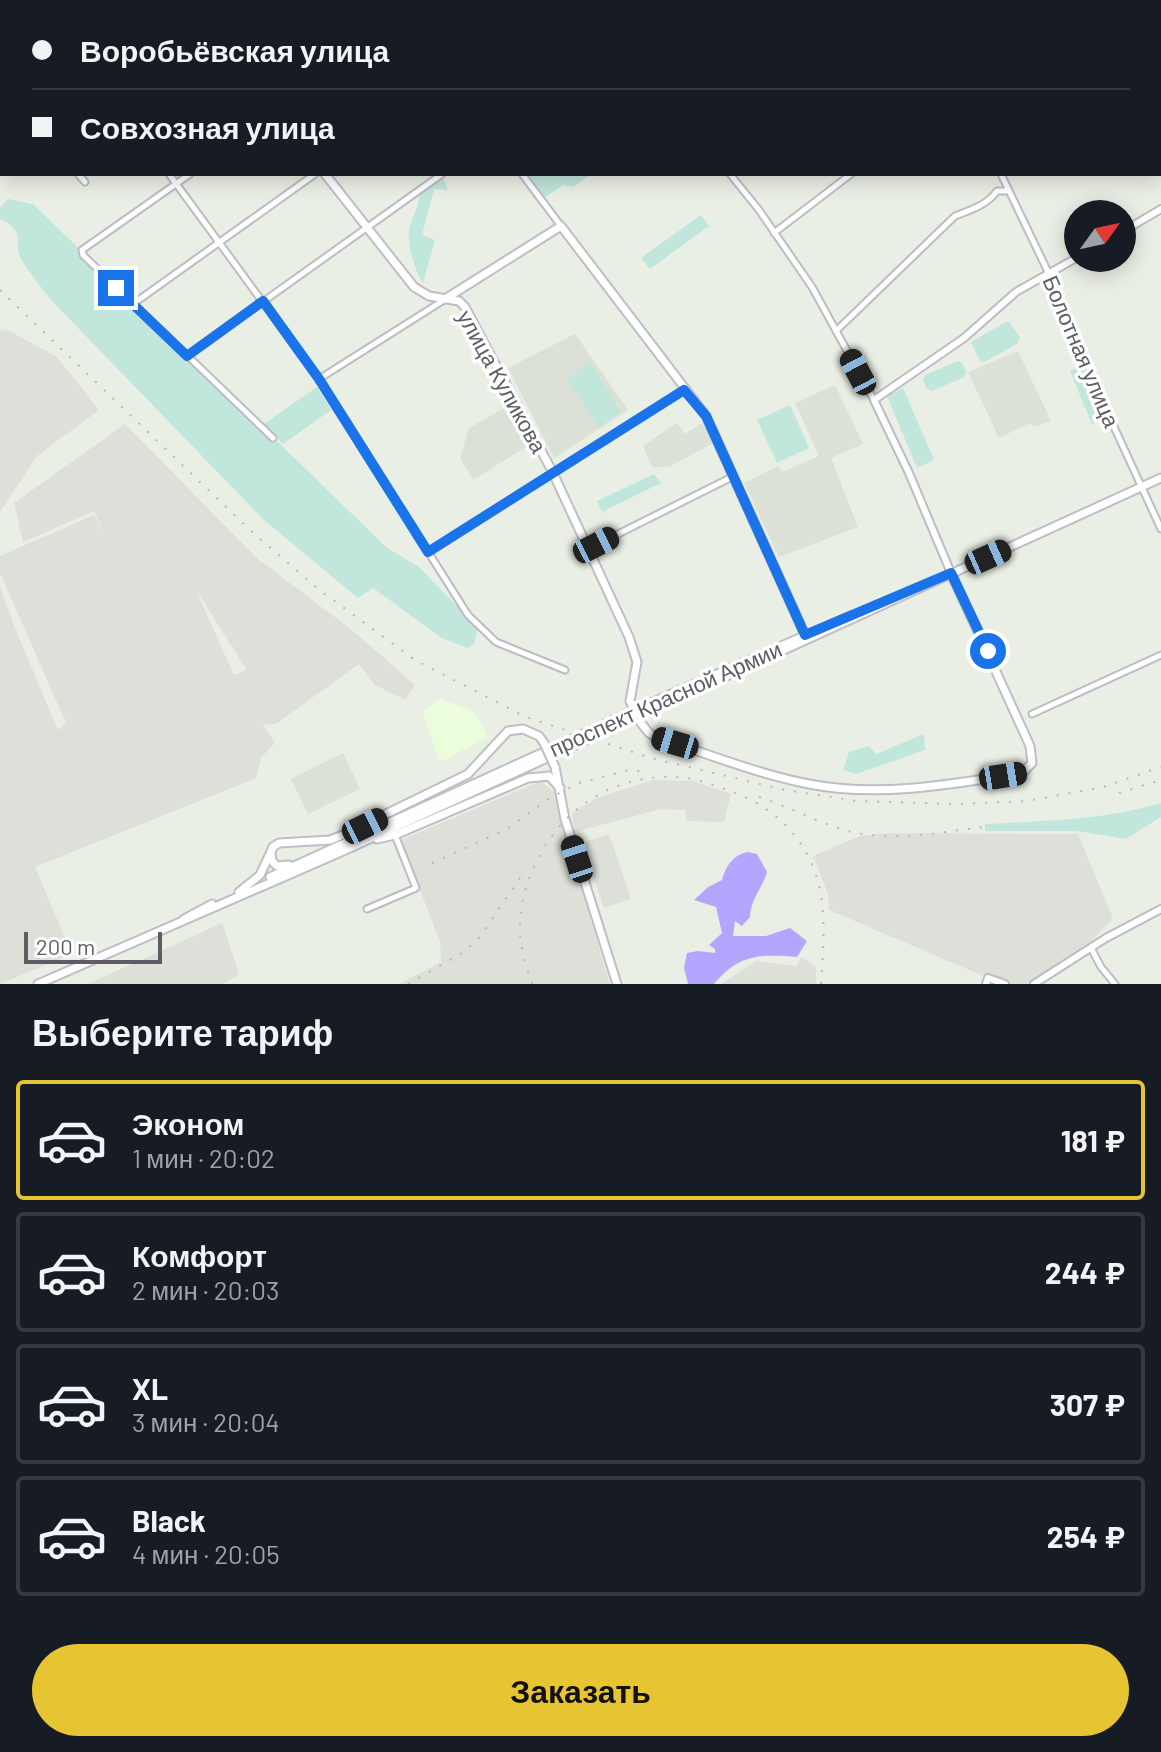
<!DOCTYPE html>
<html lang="ru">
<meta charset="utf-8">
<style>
body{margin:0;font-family:Barlow,sans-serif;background:#20242c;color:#f1f3f6;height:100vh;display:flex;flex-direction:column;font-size:30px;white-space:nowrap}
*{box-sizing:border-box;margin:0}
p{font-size:26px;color:#9ea1a6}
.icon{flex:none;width:44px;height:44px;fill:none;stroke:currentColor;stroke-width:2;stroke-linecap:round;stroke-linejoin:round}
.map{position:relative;height:984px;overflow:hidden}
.panel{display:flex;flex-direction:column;background:#171b24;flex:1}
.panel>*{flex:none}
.guide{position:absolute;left:0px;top:0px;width:1162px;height:176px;box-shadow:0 4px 20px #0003;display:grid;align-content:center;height:176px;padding:0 32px;background:#171b24}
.needle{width:52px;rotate:57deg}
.tools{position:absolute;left:1064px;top:200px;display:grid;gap:16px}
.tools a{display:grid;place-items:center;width:72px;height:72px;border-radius:50%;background:#171b24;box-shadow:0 4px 20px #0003;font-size:40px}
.scale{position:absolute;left:24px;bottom:20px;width:138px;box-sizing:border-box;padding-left:8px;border:4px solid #5f5c65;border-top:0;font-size:22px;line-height:28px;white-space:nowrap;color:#5f5c65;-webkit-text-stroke:6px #fff;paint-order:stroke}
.end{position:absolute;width:36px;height:36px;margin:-18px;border:10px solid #1a73e8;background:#fff;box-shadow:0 0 0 4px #fff}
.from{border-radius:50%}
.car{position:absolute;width:24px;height:48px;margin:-24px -12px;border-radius:10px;box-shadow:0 0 6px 2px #0007;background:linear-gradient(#222 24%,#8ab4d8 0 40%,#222 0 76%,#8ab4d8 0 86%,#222 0)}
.guide b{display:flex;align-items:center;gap:28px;height:76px;font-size:30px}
.guide b+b{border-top:2px solid #363941}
.guide i{width:20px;height:20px;background:#f1f3f6}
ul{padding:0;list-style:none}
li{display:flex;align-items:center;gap:24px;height:120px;margin:0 16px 12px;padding:0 16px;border:4px solid #363941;border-radius:8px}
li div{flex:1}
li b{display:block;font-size:30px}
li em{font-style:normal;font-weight:700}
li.active{border-color:#e7c432}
li>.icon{width:72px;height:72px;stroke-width:1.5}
h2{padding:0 32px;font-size:36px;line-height:96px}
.cta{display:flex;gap:16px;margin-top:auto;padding:16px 32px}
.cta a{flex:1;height:92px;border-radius:48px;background:#e7c432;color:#111;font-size:32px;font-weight:700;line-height:92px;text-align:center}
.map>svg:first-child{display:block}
</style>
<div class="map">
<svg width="1161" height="984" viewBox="0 0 1161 984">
<rect width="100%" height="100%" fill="#eaefe5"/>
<path fill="#ecfddb" d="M440 699 474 711 488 737 440 762 422 711Z"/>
<g fill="#dde0d9" fill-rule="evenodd">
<path d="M8 330 57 357 99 410 37 456 0 512V331Z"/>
<path d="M125 424 258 559 352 630 415 685 405 700 375 685 359 664 276 724H263L275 743 261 758 256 778 35 867 72 954 0 984V586L15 628 58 730 66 723 0 573V556L94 515 103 532 94 511 23 542 14 503ZM195 588 246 669V670L234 675Z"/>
<path d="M653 780 693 781 731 794 724 822 686 821 685 810 661 809 575 832 572 813 597 798Z"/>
<path d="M541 781 558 796 570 851 610 984H399L441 962 440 942 401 840Z"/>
<path d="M887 833 1078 834 1113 918 1064 971 1037 984H1002L829 910 828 894 813 856 860 836Z"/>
<path d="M609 834 631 899 604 908 582 843Z"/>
<path d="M222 923 239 974 223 984H88Z"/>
<path d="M801 957 816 967V984H721L756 961 797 966Z"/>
</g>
<g fill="#dbe1d6">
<path d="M575 334 628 410 554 458 508 368Z"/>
<path d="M1018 351 1051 421 1034 427 1030 423 999 438 968 372Z"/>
<path d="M835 385 863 444 831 458 858 527 779 557 744 483 778 466 782 472 819 456 795 403Z"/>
<path d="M506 407 529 445 473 480 460 458 469 428Z"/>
<path d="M677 423 685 434 702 423 713 443 669 467H652L643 446Z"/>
<path d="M343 753 360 789 308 814 291 779Z"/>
</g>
<g fill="#c1e6dc">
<path d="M591 174 573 187 563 185 544 198 527 175Z"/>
<path d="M440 179 444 180 448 190 434 189 422 235 435 240 423 283C415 272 405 240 410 226 413 215 419 207 419 194Z"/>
<path d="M8 199 33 204 387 548 419 567 478 628 474 644 467 648 442 638 373 588 358 598 264 520 50 299C41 286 30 274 22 261 11 242 29 233 0 219V207Z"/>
<path d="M701 215 709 226 650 269 641 258Z"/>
<path d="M1008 321 1020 337 1018 343 985 362 980 361 971 342Z"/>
<path d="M958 361 962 363 966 372 964 377 932 391 927 389 923 380 925 375Z"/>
<path d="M590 363 621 412 598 427 567 378Z"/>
<path d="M1082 365 1105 419 1092 424 1070 371Z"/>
<path d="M317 387 331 410 283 444 264 424Z"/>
<path d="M903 388 934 460 917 468 887 396Z"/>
<path d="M790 405 809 448 777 463 757 420Z"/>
<path d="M654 474 661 483 602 512 597 501Z"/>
<path d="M924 734 925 750 856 774 843 770 849 752 869 746 876 754Z"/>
<path d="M1161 803V817L1126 839 1077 831H985V824C1044 821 1104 820 1161 803Z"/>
</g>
<path fill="#b4a5fe" d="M747 852 757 854 767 872C762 889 750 900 750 917L742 926 735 921 733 936H766L790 928 807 941 797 957C760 954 739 954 714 984H688L684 968 687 953 698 951 715 953V949L709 945 722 933 716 907 694 900 708 887 722 880C726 866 732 856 747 852Z"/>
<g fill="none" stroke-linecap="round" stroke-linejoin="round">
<defs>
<g id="minor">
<path d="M391 0 393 2"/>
<path d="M170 2 173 0"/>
<path d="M302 2 305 0"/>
<path d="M426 2 429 0"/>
<path d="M1160 104H1161"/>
<path d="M0 135 2 133"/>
<path d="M78 174 85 182"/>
<path d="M169 174 319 379 468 615 496 642 565 670"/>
<path d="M190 174 82 250 83 255 273 438"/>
<path d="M522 174 561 226"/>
<path d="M730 174 759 210 812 287 874 400"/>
<path d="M1001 174 1049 274 1115 429 1161 529"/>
<path d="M774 233 851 174"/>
<path d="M133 304 315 174"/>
<path d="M836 331 955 216C971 210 987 205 997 191H1008"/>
<path d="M187 356 442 174"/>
<path d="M319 379 444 300"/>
<path d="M590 548 734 476"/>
<path d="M428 552 684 390"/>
<path d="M1032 714 1161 655"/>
<path d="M367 909 416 888 395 835"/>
<path d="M1091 948 1101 967 1115 984"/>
</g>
<g id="tertiary">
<path d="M550 2 553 0"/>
<path d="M1122 232 1161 209"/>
<path d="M951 573 909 473 874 400 964 338 1016 292 1078 257"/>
<path d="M986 984 988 978 1005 984"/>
<path d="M1034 984 1106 938 1161 909"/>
</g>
<g id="secondary">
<path d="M180 0 182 2"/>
<path d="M325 174 414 287 429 296 459 301 465 307 553 473 629 637 637 662 630 701"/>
<path d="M445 299 561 226 706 416 805 635"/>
<path d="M641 723 649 733 656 737C706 753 757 774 809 784 879 798 953 784 1022 773L1032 763 1030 746 951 573"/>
<path d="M555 767 565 819 617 984"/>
<path d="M377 839 395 835 528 778 549 776 560 788"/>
<path d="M273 847 279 843 330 840 343 835 468 774 508 731 523 729 539 736 544 743"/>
<path d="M271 853 272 861 277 866 289 865"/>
<path d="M270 877 662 698 850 616"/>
<path d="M239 892 260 875 273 847"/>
<path d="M184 919 212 904"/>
<path d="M38 984 341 852 1161 478"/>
</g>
<g id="primary">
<path d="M50 2 52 0"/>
<path d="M59 2 61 0"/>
<path d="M0 58 2 56"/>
<path d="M0 68 2 66"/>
</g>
</defs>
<use href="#minor" stroke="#bebcc3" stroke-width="9"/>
<use href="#tertiary" stroke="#bebcc3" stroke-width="10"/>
<use href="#secondary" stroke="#c0bdc5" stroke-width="11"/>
<use href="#primary" stroke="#aef05d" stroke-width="12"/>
<use href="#minor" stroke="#fff" stroke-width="5"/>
<use href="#tertiary" stroke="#fff" stroke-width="6"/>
<use href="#secondary" stroke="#fff" stroke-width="7"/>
<use href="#primary" stroke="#cffeaa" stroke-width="8"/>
<g stroke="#b8b7b8" stroke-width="2" stroke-dasharray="2 10" stroke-linecap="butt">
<path d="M0 290 251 531 318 589 415 660 526 717 651 758 785 790 857 801 957 804 1027 801 1103 787 1161 767"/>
<path d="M1119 793 1161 780"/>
<path d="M759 797C790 807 820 824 852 832 894 842 941 832 983 827"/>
<path d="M432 863 507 829 550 798 579 783 629 770 640 771"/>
<path d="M408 984 464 952 480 937 526 869"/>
<path d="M532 984C527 967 520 949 520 931 519 905 527 878 540 855 569 801 624 771 686 778 702 780 718 787 733 792 770 806 799 831 814 869 828 906 823 946 821 984"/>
</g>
<defs>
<g id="secondary-bridge">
<path d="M630 701 641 723"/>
<path d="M544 743 555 767"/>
</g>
</defs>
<use href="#secondary-bridge" stroke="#c0bdc5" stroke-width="11" stroke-linecap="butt"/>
<use href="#secondary-bridge" stroke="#fff" stroke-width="7"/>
</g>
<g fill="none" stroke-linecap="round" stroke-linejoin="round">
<path stroke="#1a73e8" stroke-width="10" d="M116 288 187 356 263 301 319 379 428 552 684 390 706 416 805 635 951 573 988 651"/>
</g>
<g text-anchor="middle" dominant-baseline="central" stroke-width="7" stroke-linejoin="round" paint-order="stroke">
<g font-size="22" fill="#5f5c65" stroke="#fff">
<text transform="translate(1082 351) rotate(67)">Болотная улица</text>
<text transform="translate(503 381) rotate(61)">улица Куликова</text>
<text transform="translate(665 698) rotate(-24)">проспект Красной Армии</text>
</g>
</g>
</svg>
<div class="tools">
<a><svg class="needle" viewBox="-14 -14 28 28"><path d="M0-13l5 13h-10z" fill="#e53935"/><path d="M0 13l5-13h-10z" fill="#9ea1a6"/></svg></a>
</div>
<div class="scale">200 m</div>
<i class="end from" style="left:988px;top:651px"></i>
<i class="end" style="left:116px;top:288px"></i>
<i class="car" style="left:858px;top:372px;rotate:332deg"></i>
<i class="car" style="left:596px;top:545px;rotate:63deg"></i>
<i class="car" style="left:988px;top:557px;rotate:66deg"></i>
<i class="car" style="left:675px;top:743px;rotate:287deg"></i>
<i class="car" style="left:1003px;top:776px;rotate:81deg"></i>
<i class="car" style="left:365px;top:826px;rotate:64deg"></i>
<i class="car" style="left:577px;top:859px;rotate:342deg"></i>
<div class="guide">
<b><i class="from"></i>Воробьёвская улица</b>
<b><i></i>Совхозная улица</b>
</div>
</div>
<section class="panel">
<h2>Выберите тариф</h2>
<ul>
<li class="active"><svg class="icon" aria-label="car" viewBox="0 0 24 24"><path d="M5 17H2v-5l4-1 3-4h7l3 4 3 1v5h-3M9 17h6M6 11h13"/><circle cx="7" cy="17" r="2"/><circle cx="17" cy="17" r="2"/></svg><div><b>Эконом</b><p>1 мин · 20:02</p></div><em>181 ₽</em></li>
<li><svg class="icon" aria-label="car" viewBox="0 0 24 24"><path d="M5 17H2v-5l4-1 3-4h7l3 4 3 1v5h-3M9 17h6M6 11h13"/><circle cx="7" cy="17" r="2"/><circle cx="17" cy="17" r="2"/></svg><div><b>Комфорт</b><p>2 мин · 20:03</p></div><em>244 ₽</em></li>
<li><svg class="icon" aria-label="car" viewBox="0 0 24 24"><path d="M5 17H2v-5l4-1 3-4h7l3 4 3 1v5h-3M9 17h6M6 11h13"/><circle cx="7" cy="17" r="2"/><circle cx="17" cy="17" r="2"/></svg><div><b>XL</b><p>3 мин · 20:04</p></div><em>307 ₽</em></li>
<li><svg class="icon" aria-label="car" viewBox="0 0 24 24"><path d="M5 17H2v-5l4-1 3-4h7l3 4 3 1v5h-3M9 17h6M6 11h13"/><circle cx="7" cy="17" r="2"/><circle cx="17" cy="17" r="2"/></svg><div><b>Black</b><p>4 мин · 20:05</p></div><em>254 ₽</em></li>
</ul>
<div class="cta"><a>Заказать</a></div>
</section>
